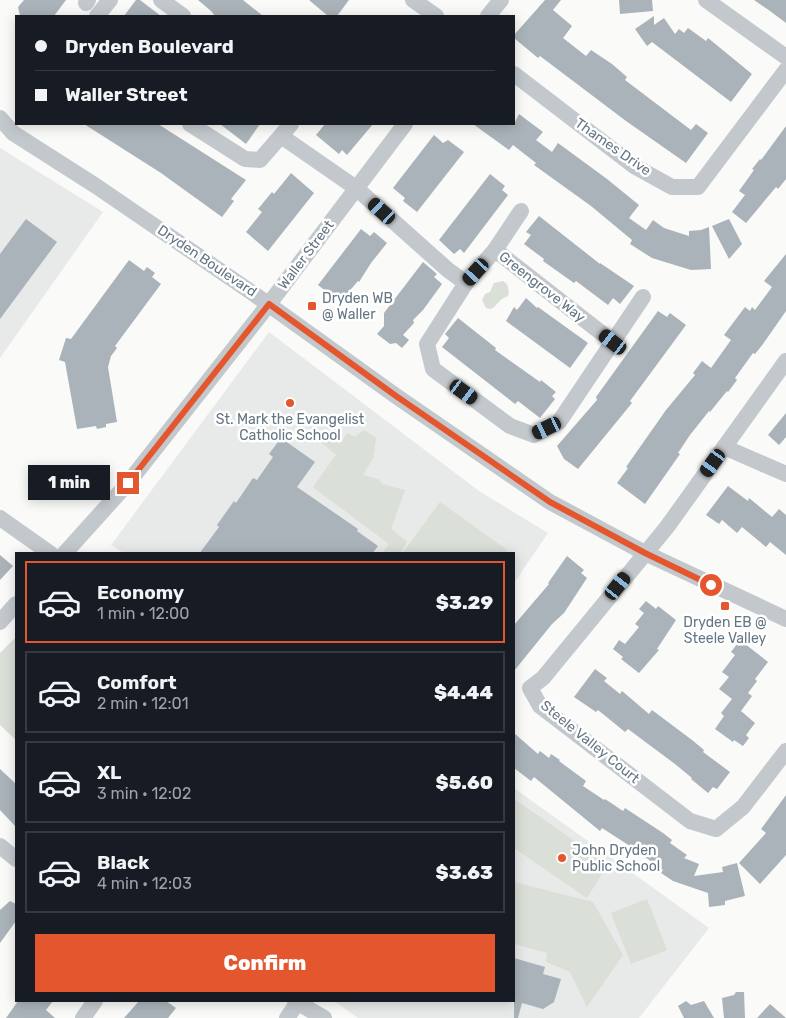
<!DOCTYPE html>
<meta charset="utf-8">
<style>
body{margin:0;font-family:Rubik,sans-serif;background:#20242c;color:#f1f3f6;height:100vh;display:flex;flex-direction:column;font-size:19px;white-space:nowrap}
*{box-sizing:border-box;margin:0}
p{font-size:16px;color:#9ea1a6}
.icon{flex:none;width:28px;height:28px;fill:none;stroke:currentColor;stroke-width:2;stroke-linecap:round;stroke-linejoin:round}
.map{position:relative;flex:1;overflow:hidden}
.sheet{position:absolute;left:15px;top:552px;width:500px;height:450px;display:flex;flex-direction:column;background:#171b24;border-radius:0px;box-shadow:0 2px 12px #0003}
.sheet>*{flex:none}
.hud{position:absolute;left:15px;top:15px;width:500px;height:110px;border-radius:0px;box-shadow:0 2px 12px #0003;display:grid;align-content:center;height:110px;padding:0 20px;background:#171b24}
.end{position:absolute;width:22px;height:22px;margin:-11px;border:6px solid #e4572e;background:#fff;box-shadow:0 0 0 2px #fff}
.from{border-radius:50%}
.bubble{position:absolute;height:35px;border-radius:0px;background:#171b24;box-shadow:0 2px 12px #0003;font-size:16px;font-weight:800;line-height:35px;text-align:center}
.car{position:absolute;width:15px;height:30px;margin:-15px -8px;border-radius:6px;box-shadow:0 0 4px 1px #0007;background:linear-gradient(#222 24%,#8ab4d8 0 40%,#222 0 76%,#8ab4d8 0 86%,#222 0)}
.hud b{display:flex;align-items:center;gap:18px;height:48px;font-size:19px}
.hud b+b{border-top:1px solid #363941}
.hud i{width:12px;height:12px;background:#f1f3f6}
ul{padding:9px 0 0;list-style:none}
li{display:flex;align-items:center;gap:15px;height:82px;margin:0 10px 8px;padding:0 10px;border:2px solid #363941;border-radius:0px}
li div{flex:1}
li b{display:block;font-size:19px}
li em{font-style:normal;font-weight:800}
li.selected{border-color:#e4572e}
li>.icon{width:45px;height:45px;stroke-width:1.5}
.cta{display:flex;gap:10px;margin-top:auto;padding:10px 20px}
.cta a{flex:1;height:58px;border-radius:0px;background:#e4572e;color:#fff;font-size:20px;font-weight:800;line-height:58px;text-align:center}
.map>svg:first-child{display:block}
</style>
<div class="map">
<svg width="786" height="1018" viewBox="0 0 786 1018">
<rect width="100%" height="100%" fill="#fafaf8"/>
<g fill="#e8e9e9">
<path d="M0 148 103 212 0 358Z"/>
<path d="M269 332 479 491 548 533 514 583V554H125L111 545Z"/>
<path d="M514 788 709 928 639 1018H358L334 1001H514Z"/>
</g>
<g fill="#dadfd7">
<path d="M503 281 507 284 509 292 508 296C498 300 499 304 491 309L486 308 482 300 485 294 490 292 494 283Z"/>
<path d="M364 430 376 438 373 458 363 475 379 479 382 484 405 490 391 529 407 542 399 554H382L389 544 313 487 336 455 319 440 324 432 342 441 347 433 355 437Z"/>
<path d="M440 502 507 550 504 554H402Z"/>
<path d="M16 637V740L0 725V653Z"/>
<path d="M514 799 608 864 587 898 514 848Z"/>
<path d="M514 882 593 902 623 955 587 1007 570 972 546 962 547 953 514 944Z"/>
<path d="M647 899 667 950 631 964 611 913Z"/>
</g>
<g fill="#aab3b9">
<path d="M24 0H66L54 16H20L18 7Z"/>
<path d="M136 0H140L161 16H124Z"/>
<path d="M198 0H243L263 16H215L211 11Z"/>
<path d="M309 0H349L337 16H328Z"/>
<path d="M545 0H561L553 10 572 26 563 38 586 56 591 50 612 64 627 77 625 80 691 130 696 124 708 133 686 163 626 121 540 56 538 58 514 38V35Z"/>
<path d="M619 0H652L653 11 620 14Z"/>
<path d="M754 0H786V23L770 11Z"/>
<path d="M654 16V25L664 18 675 34 679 29 684 33 688 28 706 41 708 38 752 74 731 102 652 42 647 46 635 29Z"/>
<path d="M519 114 543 132 536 140 552 152 558 143 607 179 639 205 629 218 646 230 653 220 664 228 689 236V231L701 230 709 227 711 269 691 270 652 258 630 244 632 240 591 206 534 165 536 163 513 145 509 150 473 124H514Z"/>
<path d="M84 124H158L246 180 231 199 234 201 222 217 161 173Z"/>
<path d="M220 124H260L246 144Z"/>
<path d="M325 124H373L347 155 342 150 339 154 316 135Z"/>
<path d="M786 126V179L778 189 776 187 746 223 732 212 745 195 739 191 754 170 752 169 760 159 761 160Z"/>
<path d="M434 135 443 143 448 140 464 152 417 212 403 201 405 198 393 188Z"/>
<path d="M291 173 314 193 268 251 246 232 262 212 258 209 272 192 274 194Z"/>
<path d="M490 174 505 186 502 190 508 195 464 253 460 249 454 254 439 240Z"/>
<path d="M539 216 600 264V263L634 286 620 304 613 298 608 305 576 281 574 283 543 261 544 259 524 244 531 235 526 232Z"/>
<path d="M26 219 57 242 0 319V254Z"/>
<path d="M729 219 742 244 729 259 712 226Z"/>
<path d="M361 229 370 236 374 232 387 243 371 263 359 282 358 281 340 302 318 285Z"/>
<path d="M786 254V311L763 344 755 354 753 353 735 378 737 380 728 392 727 391 710 412 709 411 690 435 678 453 680 454 645 504 617 483 628 468 626 467 666 410 695 375 693 373 702 361 711 368 731 340 724 335 745 307 750 311 752 307 755 310 772 287 764 281Z"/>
<path d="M129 260 144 271 147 267 155 273 152 277 161 284 115 346 117 348 111 356 108 367 117 422 106 424V427L97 429 96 426 77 429 65 362 59 360 66 338 71 339Z"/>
<path d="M423 262 437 274 434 277 442 284 423 310 413 320 414 323 403 335 409 340 402 348 396 343 390 344 377 334 384 326V313Z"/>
<path d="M526 298 537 308 538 307 588 343 570 368 506 321 514 307 517 310Z"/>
<path d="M658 311 667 317 670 313 686 325 630 401 632 403 578 469 564 459 557 446 597 400 596 397Z"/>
<path d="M458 318 496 348 495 350 540 382 541 380 556 392 552 396 555 399 540 418 518 401 515 404 442 347 449 338 445 334Z"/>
<path d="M786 413V437L779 445 768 435Z"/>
<path d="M281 438 315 462 297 487 358 529 357 531 378 546 372 554H199L219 527 217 525 234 501 236 503 253 478 257 480 273 457 269 454Z"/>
<path d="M728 486 748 501 749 498 772 517 779 509 786 515V555L770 542 766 547 742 527 737 533 722 520 719 524 706 515Z"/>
<path d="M0 555 13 566 0 580Z"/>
<path d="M567 556 584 570 581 573 587 578 564 613 552 624 514 671V625L549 584 548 583Z"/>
<path d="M646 601 656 609 658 606 676 620 657 649 659 650 639 673 621 659 623 657 613 649 619 640 625 644 639 627 635 624 644 613 639 609Z"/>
<path d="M740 640 768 662 755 679 757 681 748 693 752 696 741 711 755 723 746 735 749 738 743 746 734 740 733 742 715 729 724 716 721 713 732 699 719 689 729 677 722 672 735 655 731 652Z"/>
<path d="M595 669 607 678 604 681 620 694 622 691 649 714 652 710 692 740 704 750 703 752 730 772 717 789 713 787 708 793 691 779 692 778 675 764 628 729 625 732 598 710 596 712 574 697Z"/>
<path d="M514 733 538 754 540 751 549 758 551 754 560 760 559 761 586 781 583 786 604 800 605 799 623 811 625 808 663 833 672 840 670 843 687 855 684 858 699 864 694 876 723 872 722 867 737 863 745 896 725 901V905L709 907 708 893 673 881 661 873 663 870 630 846 602 828 600 831 534 777 531 781 514 768Z"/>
<path d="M0 769 16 784V827L0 810Z"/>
<path d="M786 795V855L760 884 739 863 766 833 761 829Z"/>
<path d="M10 901 16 904V921L0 943V910Z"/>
<path d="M514 958 545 967 543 974 561 979 554 1002 543 1009 522 1003 518 1018H514Z"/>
<path d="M736 992H744L745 1018H724L722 998 734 995Z"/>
<path d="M18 1001H53L46 1010 55 1018H6Z"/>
<path d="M139 1001H166L176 1008 168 1018H124Z"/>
<path d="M686 1001 691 1005 704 1001 714 1018H684L678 1006Z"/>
<path d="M770 1004 786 1018H757Z"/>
</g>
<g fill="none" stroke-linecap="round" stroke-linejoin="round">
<g stroke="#c3c8cc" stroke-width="16">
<path d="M161 0 183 16"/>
<path d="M413 0 436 16"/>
<path d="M706 0 786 57"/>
<path d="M86 3 88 0"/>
<path d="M97 16 110 0"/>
<path d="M488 16 501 0"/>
<path d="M514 74 634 166 672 187H698L786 70"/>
<path d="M0 118 13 133 96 186 254 294 396 396 550 502 645 553 786 619"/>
<path d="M190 124 245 159 260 160 291 124"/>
<path d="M281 136 356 188 448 270 466 283"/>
<path d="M521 211 495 250 466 283 427 344 433 369 510 426 534 435 559 422 643 297"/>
<path d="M495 250 613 342"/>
<path d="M786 361 667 527 543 678 530 688 540 706 690 821 716 829 743 807 786 751"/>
<path d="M724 447 786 474"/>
<path d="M0 518 51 554"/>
<path d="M64 554 128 483 269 304 405 124"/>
<path d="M0 622 16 604"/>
<path d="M0 846 16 859"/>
<path d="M295 1001 324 1018"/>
<path d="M83 1018 95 1001"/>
<path d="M287 1018 298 1002"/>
</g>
</g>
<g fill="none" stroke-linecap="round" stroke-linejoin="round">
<path stroke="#e4572e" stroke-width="6" d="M128 483 269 304 396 396 550 502 645 553 711 585"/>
</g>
<g fill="#e4572e" stroke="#fff" stroke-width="2">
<rect x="307" y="301" width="10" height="10" rx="2.5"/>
<circle cx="290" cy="403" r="5"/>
<rect x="720" y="601" width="10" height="10" rx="2.5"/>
<circle cx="562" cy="858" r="5"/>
</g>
<g text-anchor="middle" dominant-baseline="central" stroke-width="5" stroke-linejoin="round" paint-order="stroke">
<g font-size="14" fill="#657683" stroke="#fff">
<text transform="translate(613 147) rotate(35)">Thames Drive</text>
<text transform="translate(306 255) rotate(-53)">Waller Street</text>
<text transform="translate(207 261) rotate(34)">Dryden Boulevard</text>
<text transform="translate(542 287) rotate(38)">Greengrove Way</text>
<text transform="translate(590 742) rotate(39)">Steele Valley Court</text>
</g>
<g font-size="14" fill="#657683" stroke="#fff" text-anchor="start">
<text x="322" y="298">Dryden WB<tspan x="322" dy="16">@ Waller</tspan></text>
<text x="290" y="419" text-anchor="middle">St. Mark the Evangelist<tspan x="290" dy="16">Catholic School</tspan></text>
<text x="725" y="622" text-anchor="middle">Dryden EB @<tspan x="725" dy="16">Steele Valley</tspan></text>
<text x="572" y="850">John Dryden<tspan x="572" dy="16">Public School</tspan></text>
</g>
</g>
</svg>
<i class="end from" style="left:711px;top:585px"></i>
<i class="end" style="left:128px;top:483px"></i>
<div class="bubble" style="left:28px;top:465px;width:82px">1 min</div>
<i class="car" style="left:382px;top:211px;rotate:312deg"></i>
<i class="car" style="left:476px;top:272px;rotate:222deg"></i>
<i class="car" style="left:613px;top:342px;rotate:308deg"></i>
<i class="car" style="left:464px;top:392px;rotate:126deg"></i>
<i class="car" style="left:547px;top:428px;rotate:244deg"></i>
<i class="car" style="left:713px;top:463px;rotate:216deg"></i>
<i class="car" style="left:618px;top:586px;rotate:39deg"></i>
<div class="hud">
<b><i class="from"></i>Dryden Boulevard</b>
<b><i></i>Waller Street</b>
</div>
<section class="sheet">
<ul>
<li class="selected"><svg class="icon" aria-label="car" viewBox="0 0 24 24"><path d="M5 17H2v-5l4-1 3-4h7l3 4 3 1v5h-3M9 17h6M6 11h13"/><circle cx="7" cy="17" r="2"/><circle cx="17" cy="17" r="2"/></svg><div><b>Economy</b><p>1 min · 12:00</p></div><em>$3.29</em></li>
<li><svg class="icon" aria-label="car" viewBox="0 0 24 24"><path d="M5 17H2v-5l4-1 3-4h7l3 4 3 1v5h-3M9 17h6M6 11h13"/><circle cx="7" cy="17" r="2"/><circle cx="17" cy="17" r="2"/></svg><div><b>Comfort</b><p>2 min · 12:01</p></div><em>$4.44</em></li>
<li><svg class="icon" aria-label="car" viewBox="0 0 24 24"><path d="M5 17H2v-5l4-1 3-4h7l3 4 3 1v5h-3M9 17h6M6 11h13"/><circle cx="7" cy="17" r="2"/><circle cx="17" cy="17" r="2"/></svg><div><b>XL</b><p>3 min · 12:02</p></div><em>$5.60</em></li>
<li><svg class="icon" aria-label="car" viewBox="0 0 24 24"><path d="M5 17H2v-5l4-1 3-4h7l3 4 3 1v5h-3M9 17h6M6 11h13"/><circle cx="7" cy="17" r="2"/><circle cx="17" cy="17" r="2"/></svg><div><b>Black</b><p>4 min · 12:03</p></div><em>$3.63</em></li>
</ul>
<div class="cta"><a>Confirm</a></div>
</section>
</div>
